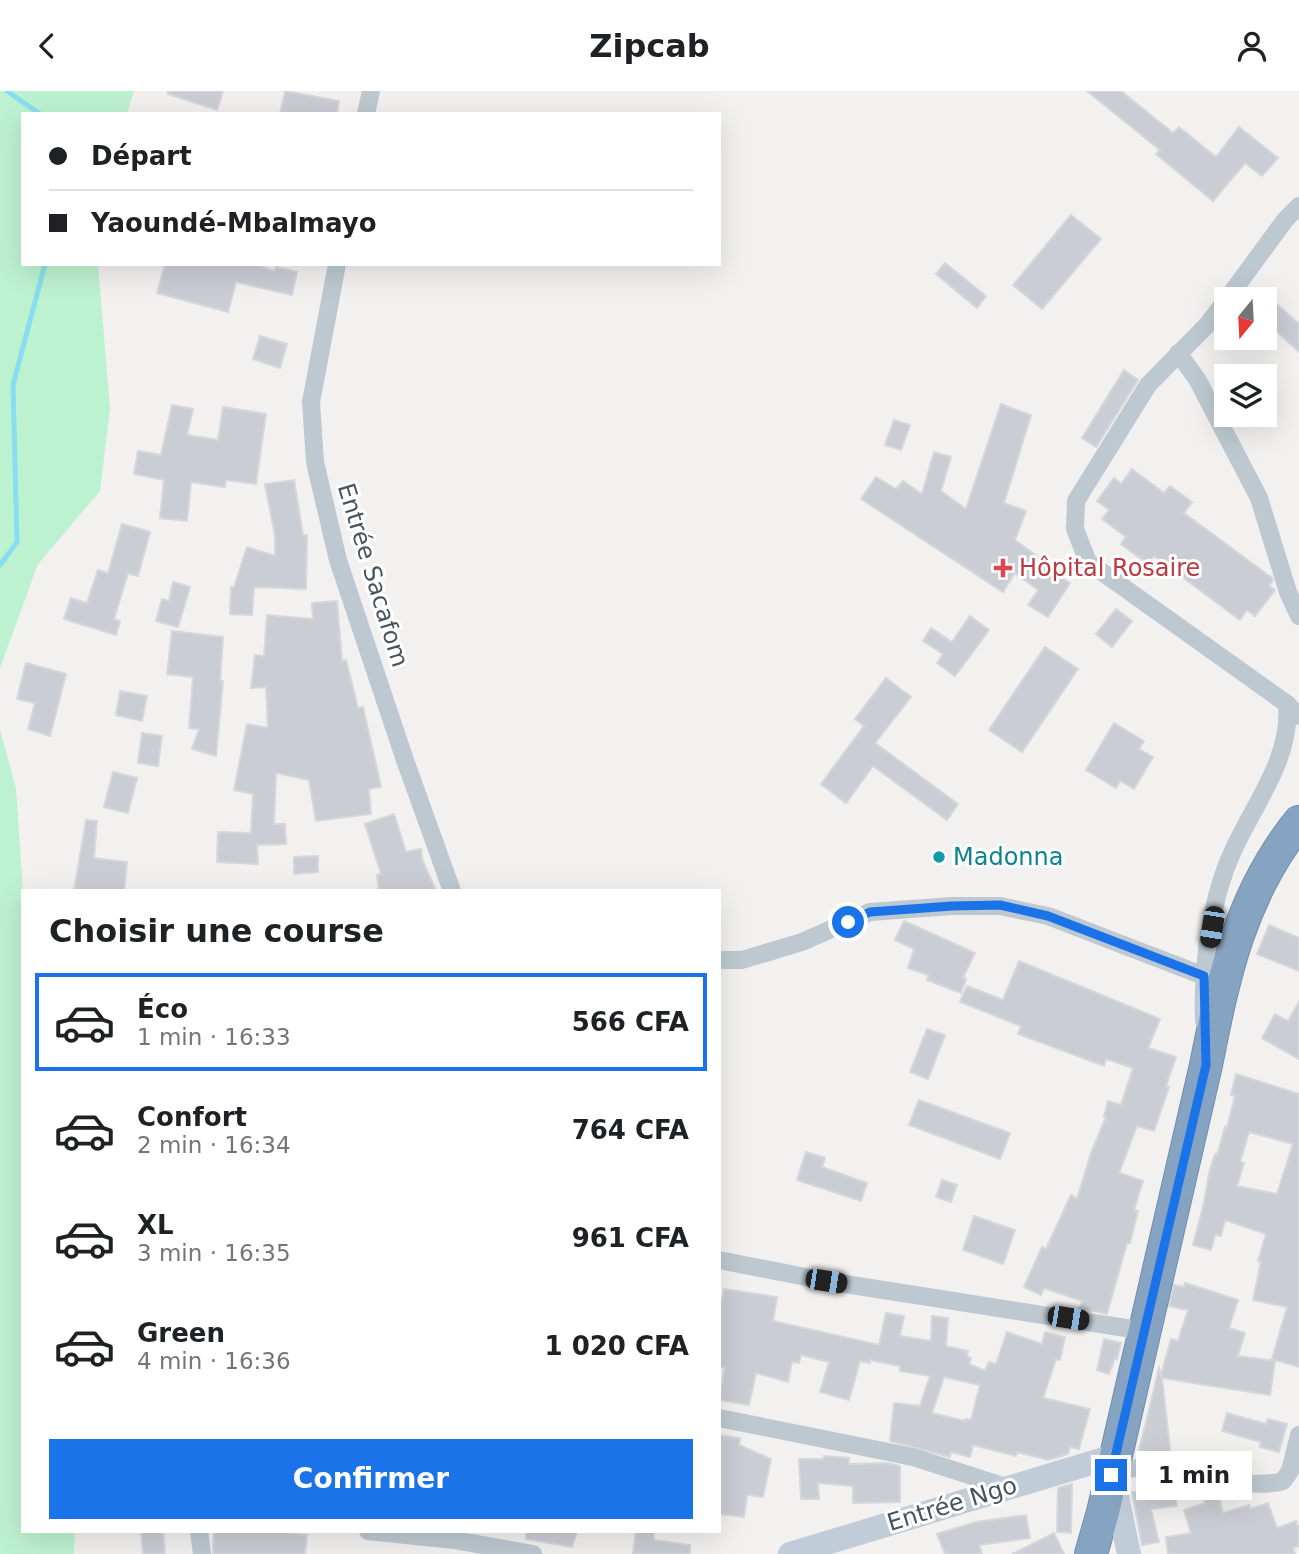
<!DOCTYPE html>
<html lang="fr">
<meta charset="utf-8">
<style>
body{margin:0;font-family:"DejaVu Sans",sans-serif;background:#f6f6f6;color:#202124;height:100vh;display:flex;flex-direction:column;font-size:26px;white-space:nowrap}
*{box-sizing:border-box;margin:0}
p{font-size:23px;color:#757577}
.icon{flex:none;width:38px;height:38px;fill:none;stroke:currentColor;stroke-width:2;stroke-linecap:round;stroke-linejoin:round}
.map{position:relative;flex:1;overflow:hidden}
.sheet{position:absolute;left:21px;top:798px;width:700px;height:644px;display:flex;flex-direction:column;background:#fff;border-radius:0px;box-shadow:0 7px 28px #0002}
.sheet>*{flex:none}
.hud{position:absolute;left:21px;top:21px;width:700px;height:154px;border-radius:0px;box-shadow:0 7px 28px #0002;display:grid;align-content:center;height:154px;padding:0 28px;background:#fff}
.needle{width:46px;rotate:198deg}
.tools{position:absolute;left:1214px;top:196px;display:grid;gap:14px}
.tools a{display:grid;place-items:center;width:63px;height:63px;border-radius:0px;background:#fff;box-shadow:0 7px 28px #0002;font-size:35px}
.end{position:absolute;width:32px;height:32px;margin:-16px;border:9px solid #1a73e8;background:#fff;box-shadow:0 0 0 4px #fff}
.from{border-radius:50%}
.bubble{position:absolute;height:49px;border-radius:0px;background:#fff;box-shadow:0 7px 28px #0002;font-size:23px;font-weight:700;line-height:49px;text-align:center}
.car{position:absolute;width:21px;height:42px;margin:-21px -10px;border-radius:9px;box-shadow:0 0 5px 2px #0007;background:linear-gradient(#222 24%,#8ab4d8 0 40%,#222 0 76%,#8ab4d8 0 86%,#222 0)}
.hud b{display:flex;align-items:center;gap:24px;height:66px;font-size:26px}
.hud b+b{border-top:2px solid #e0e0e0}
.hud i{width:18px;height:18px;background:#202124}
ul{padding:0;list-style:none}
li{display:flex;align-items:center;gap:21px;height:98px;margin:0 14px 10px;padding:0 14px;border:4px solid transparent;border-radius:0px}
li div{flex:1}
li b{display:block;font-size:26px}
li em{font-style:normal;font-weight:700}
li.active{border-color:#1a73e8}
li>.icon{width:63px;height:63px;stroke-width:1.5}
h2{padding:0 28px;font-size:32px;line-height:84px}
.cta{display:flex;gap:14px;margin-top:auto;padding:14px 28px}
.cta a{flex:1;height:80px;border-radius:0px;background:#1a73e8;color:#fff;font-size:28px;font-weight:700;line-height:80px;text-align:center}
header{display:flex;justify-content:space-between;align-items:center;height:91px;padding:0 28px;background:#fff;font-size:32px;font-weight:700}
.map>svg:first-child{display:block}
</style>
<header><svg class="icon" aria-label="back" viewBox="0 0 24 24"><path d="M15 5l-7 7 7 7"/></svg>Zipcab<svg class="icon" aria-label="person" viewBox="0 0 24 24"><circle cx="12" cy="8" r="4"/><path d="M4 21q1-7 8-7t8 7"/></svg></header>
<div class="map">
<svg width="1299" height="1463" viewBox="0 0 1299 1463">
<rect width="100%" height="100%" fill="#f3f0f0"/>
<g fill="#bdf2d0">
<path d="M0 0H134L127 23H23V173H98L110 317 100 400 38 473 0 577Z"/>
<path d="M0 639 16 697 23 800V1440H75L74 1463H0Z"/>
</g>
<g fill="none" stroke-linecap="round" stroke-linejoin="round">
<g stroke="#88def1" stroke-width="5">
<path d="M7 0 40 23"/>
<path d="M0 474 17 451 13 294 45 173"/>
</g>
</g>
<g fill="#cacdd3" stroke="#d4d7dc" stroke-width="2" fill-rule="evenodd">
<path d="M168 0H223L217 19 168 3Z"/>
<path d="M285 0 339 10 337 23H280Z"/>
<path d="M1087 0H1121L1173 42 1179 36 1216 66 1239 36 1278 67 1262 85 1245 72 1213 110 1156 63 1160 59Z"/>
<path d="M1071 124 1101 148 1042 218 1013 194Z"/>
<path d="M945 172 986 205 977 217 936 183Z"/>
<path d="M165 173H252L275 180 276 176 297 181 292 204 236 191 228 221 157 202Z"/>
<path d="M1265 202 1299 233V261L1265 230Z"/>
<path d="M260 245 287 253 280 277 253 268Z"/>
<path d="M1124 279 1138 289 1096 356 1082 347Z"/>
<path d="M1001 313 1031 324 1004 412 1026 420 1015 449 1050 475 1048 478 1070 492 1048 526 1028 514 1038 499 1015 482 1003 501 861 408 876 386 896 398 903 390 922 403 934 361 951 366 941 400 966 418Z"/>
<path d="M172 314 193 318 187 344 218 349 223 316 266 323 256 393 226 389 225 396 191 391 187 430 160 427 164 389 134 383 138 360 161 364Z"/>
<path d="M894 329 910 334 901 359 885 354Z"/>
<path d="M1132 378 1164 402 1170 395 1192 411 1184 422 1272 487 1273 490 1269 495 1275 499 1255 525 1247 519 1240 529 1154 465 1148 473 1121 453 1126 446 1102 428 1109 419 1097 410 1114 387 1121 393Z"/>
<path d="M294 389 303 444H307L306 498 254 496 252 524 230 523 231 496H234L247 456 275 465V445L265 393Z"/>
<path d="M122 433 150 441 138 485 128 482 114 528 120 530 116 544 64 528 71 507 87 512 98 479 108 482Z"/>
<path d="M173 491 190 496 178 536 156 530 162 508 169 510Z"/>
<path d="M337 510 342 570 346 569 358 617 363 616 381 696 369 698 371 723 316 730 309 689 276 682 274 733H285L286 753 257 754 258 773 217 771 218 741 251 742 253 703 234 699 247 633 268 637 266 596 251 597 255 564 264 565 267 524 313 528 312 512Z"/>
<path d="M1116 518 1132 530 1112 556 1096 543Z"/>
<path d="M970 525 989 539 955 585 937 572 943 563 923 550 931 537 952 551Z"/>
<path d="M172 540 223 546 220 590H223L216 665 192 658 199 638 189 637 193 586 167 583Z"/>
<path d="M1045 556 1078 578 1022 661 989 639Z"/>
<path d="M26 572 66 583 50 645 28 638 35 612 17 608Z"/>
<path d="M886 587 911 606 875 652 958 713 947 729 873 675 846 712 821 693 864 635 855 628Z"/>
<path d="M120 600 147 605 142 630 116 624Z"/>
<path d="M1114 632 1144 650 1139 658 1153 666 1134 698 1120 690 1116 697 1086 679Z"/>
<path d="M142 642 162 645 158 675 138 672Z"/>
<path d="M113 681 137 687 128 722 104 716Z"/>
<path d="M394 723 406 761 421 758 422 768 436 800H379L377 784 381 783 365 733Z"/>
<path d="M86 729 97 730 94 767 127 771 124 800H74Z"/>
<path d="M318 765V781L294 783V766Z"/>
<path d="M904 830 975 862 963 887 966 888 961 902 927 889 929 884 908 877 914 858 895 849Z"/>
<path d="M1269 834 1299 847V880L1257 863Z"/>
<path d="M1019 870 1160 928 1148 957 1176 966 1166 995 1169 996 1154 1040 1137 1035 1119 1082 1143 1090 1134 1119 1138 1120 1130 1152H1127L1107 1223 1080 1217 1082 1210 1044 1197 1041 1204 1024 1196 1042 1156 1046 1158 1071 1104 1077 1108 1091 1062 1106 1026H1104L1108 1010 1121 1014 1133 977 1106 968 1104 975 1018 943 1021 935 960 911 967 895 1003 909Z"/>
<path d="M1299 911V968L1262 947 1275 923 1288 930Z"/>
<path d="M927 938 945 944 928 988 910 981Z"/>
<path d="M1236 983 1299 1003V1276L1272 1268 1287 1216 1253 1209 1261 1171 1258 1170 1266 1143 1225 1129 1221 1145 1215 1144 1211 1159 1193 1154 1204 1112 1209 1082 1215 1063 1217 1064 1225 1036 1227 1037 1235 1005 1231 1004ZM1249 1041 1293 1053 1277 1103 1237 1095 1244 1072 1240 1071Z"/>
<path d="M919 1009 1010 1042 1000 1068 909 1034Z"/>
<path d="M806 1061 825 1067 822 1076 867 1092 861 1110 797 1089Z"/>
<path d="M942 1089 957 1094 951 1111 936 1106Z"/>
<path d="M974 1125 1015 1139 1003 1173 963 1159Z"/>
<path d="M1185 1192 1238 1209 1229 1237 1245 1242 1238 1265 1275 1270 1270 1304 1162 1287 1171 1366 1139 1360 1159 1277 1161 1284 1171 1248 1178 1250 1188 1219 1169 1215 1174 1194 1184 1196Z"/>
<path d="M724 1198 777 1206 773 1230 879 1254 886 1222 904 1225 900 1245 931 1250 932 1225 948 1227 946 1255 968 1260 967 1266 971 1267 969 1273 985 1280 989 1271 996 1273 1007 1241 1042 1253 1045 1241 1065 1246 1060 1269 1056 1268 1043 1307 1090 1318 1079 1358 1070 1356 1068 1363 1048 1369 1017 1361 1016 1365 973 1354 970 1366 951 1361 950 1366 890 1350 894 1312 920 1315 930 1285 900 1280V1275L870 1269V1272L860 1270 849 1309 820 1301 829 1271 801 1264 799 1272 792 1271 788 1291 756 1282 749 1314 719 1309 725 1277 719 1276V1222ZM944 1286 980 1294 971 1329 965 1328V1330L932 1322Z"/>
<path d="M1104 1248 1121 1252 1117 1268 1115 1267 1109 1283 1097 1279Z"/>
<path d="M1227 1322 1266 1333 1268 1328 1287 1333 1279 1361 1260 1356 1261 1351 1222 1340Z"/>
<path d="M719 1344 740 1347 739 1354 771 1368 763 1406 747 1404 744 1426 719 1423Z"/>
<path d="M824 1365 849 1367V1373L887 1372 900 1375V1411L853 1412V1395L818 1392 819 1408H801L799 1368H824Z"/>
<path d="M1072 1393 1071 1442 1057 1441 1058 1397Z"/>
<path d="M1174 1396 1177 1415 1151 1418 1159 1451 1142 1454 1132 1401Z"/>
<path d="M1218 1401 1223 1422 1249 1414 1250 1418 1268 1412 1277 1437 1296 1430 1299 1439V1455L1293 1457 1295 1463H1168L1166 1446 1191 1442 1184 1419 1205 1412 1203 1404Z"/>
<path d="M1026 1424 1030 1447 979 1454 982 1463H945L937 1443 976 1431Z"/>
<path d="M141 1440H163L165 1463H143Z"/>
<path d="M214 1440H277L307 1444 305 1463H213Z"/>
<path d="M526 1440H577L572 1456 526 1448Z"/>
<path d="M636 1440H654V1449L690 1454V1463H633Z"/>
<path d="M1054 1442 1064 1463H1012Z"/>
</g>
<g fill="none" stroke-linecap="round" stroke-linejoin="round">
<defs>
<path id="highway" d="M1091 1463 1103 1421 1206 974C1224 884 1240 805 1299 731"/>
</defs>
<use href="#highway" stroke="#718fad" stroke-width="34"/>
<g stroke="#bdc8d0" stroke-width="18">
<path d="M366 23 371 0"/>
<path d="M337 173 311 311 315 371 338 469 406 672 452 800"/>
<path d="M1227 208 1208 233 1148 294 1076 410 1075 438 1088 471 1287 613 1299 625"/>
<path d="M1227 208 1285 129 1299 115"/>
<path d="M1178 262 1197 288 1259 407 1288 501 1299 525"/>
<path d="M719 869H742L802 851 870 821 952 815H1000L1048 825 1204 885"/>
<path d="M1204 930C1202 877 1210 811 1232 762 1253 714 1292 668 1287 613"/>
<path d="M719 1169 826 1190 1145 1240"/>
<path d="M719 1327 913 1366 1006 1396"/>
<path d="M1114 1380C1129 1378 1144 1375 1158 1377 1196 1380 1248 1400 1283 1390L1290 1380 1299 1344"/>
<path d="M199 1440 202 1463"/>
<path d="M368 1440 454 1449 533 1463"/>
</g>
<path stroke="#c0ccd8" stroke-width="24" d="M790 1463 1114 1365 1118 1411 1129 1463"/>
<use href="#highway" stroke="#86a4c1" stroke-width="32"/>
</g>
<g fill="none" stroke-linecap="round" stroke-linejoin="round">
<path stroke="#1a73e8" stroke-width="9" d="M848 831 870 821 952 815 1000 814 1048 825 1204 885 1206 974 1111 1384"/>
</g>
<path fill="#e0444e" stroke="#fff" stroke-width="2.5" d="M999.5 466.5h7v7h7v7h-7v7h-7v-7h-7v-7h7z"/>
<circle fill="#0f9aa8" stroke="#fff" stroke-width="2.5" cx="939" cy="766" r="7"/>
<g text-anchor="middle" dominant-baseline="central" stroke-width="6" stroke-linejoin="round" paint-order="stroke">
<g font-size="24" fill="#be3a42" stroke="#fff" text-anchor="start">
<text x="1019" y="477">Hôpital Rosaire</text>
</g>
<g font-size="24" fill="#47545f" stroke="#fff">
<text transform="translate(373 484) rotate(73)">Entrée Sacafom</text>
<text transform="translate(952 1413) rotate(-17)">Entrée Ngo</text>
</g>
<g font-size="24" fill="#0d838f" stroke="#fff" text-anchor="start">
<text x="953" y="766">Madonna</text>
</g>
</g>
</svg>
<div class="tools">
<a><svg class="needle" viewBox="-14 -14 28 28"><path d="M0-13l5 13h-10z" fill="#e53935"/><path d="M0 13l5-13h-10z" fill="#757577"/></svg></a>
<a><svg class="icon" aria-label="layers" viewBox="0 0 24 24"><path d="M12 4l9 5-9 5-9-5zM3 14l9 5 9-5"/></svg></a>
</div>
<i class="end from" style="left:848px;top:831px"></i>
<i class="end" style="left:1111px;top:1384px"></i>
<div class="bubble" style="left:1136px;top:1360px;width:116px">1 min</div>
<i class="car" style="left:1212px;top:836px;rotate:189deg"></i>
<i class="car" style="left:826px;top:1190px;rotate:99deg"></i>
<i class="car" style="left:1068px;top:1227px;rotate:99deg"></i>
<div class="hud">
<b><i class="from"></i>Départ</b>
<b><i></i>Yaoundé-Mbalmayo</b>
</div>
<section class="sheet">
<h2>Choisir une course</h2>
<ul>
<li class="active"><svg class="icon" aria-label="car" viewBox="0 0 24 24"><path d="M5 17H2v-5l4-1 3-4h7l3 4 3 1v5h-3M9 17h6M6 11h13"/><circle cx="7" cy="17" r="2"/><circle cx="17" cy="17" r="2"/></svg><div><b>Éco</b><p>1 min · 16:33</p></div><em>566 CFA</em></li>
<li><svg class="icon" aria-label="car" viewBox="0 0 24 24"><path d="M5 17H2v-5l4-1 3-4h7l3 4 3 1v5h-3M9 17h6M6 11h13"/><circle cx="7" cy="17" r="2"/><circle cx="17" cy="17" r="2"/></svg><div><b>Confort</b><p>2 min · 16:34</p></div><em>764 CFA</em></li>
<li><svg class="icon" aria-label="car" viewBox="0 0 24 24"><path d="M5 17H2v-5l4-1 3-4h7l3 4 3 1v5h-3M9 17h6M6 11h13"/><circle cx="7" cy="17" r="2"/><circle cx="17" cy="17" r="2"/></svg><div><b>XL</b><p>3 min · 16:35</p></div><em>961 CFA</em></li>
<li><svg class="icon" aria-label="car" viewBox="0 0 24 24"><path d="M5 17H2v-5l4-1 3-4h7l3 4 3 1v5h-3M9 17h6M6 11h13"/><circle cx="7" cy="17" r="2"/><circle cx="17" cy="17" r="2"/></svg><div><b>Green</b><p>4 min · 16:36</p></div><em>1 020 CFA</em></li>
</ul>
<div class="cta"><a>Confirmer</a></div>
</section>
</div>
